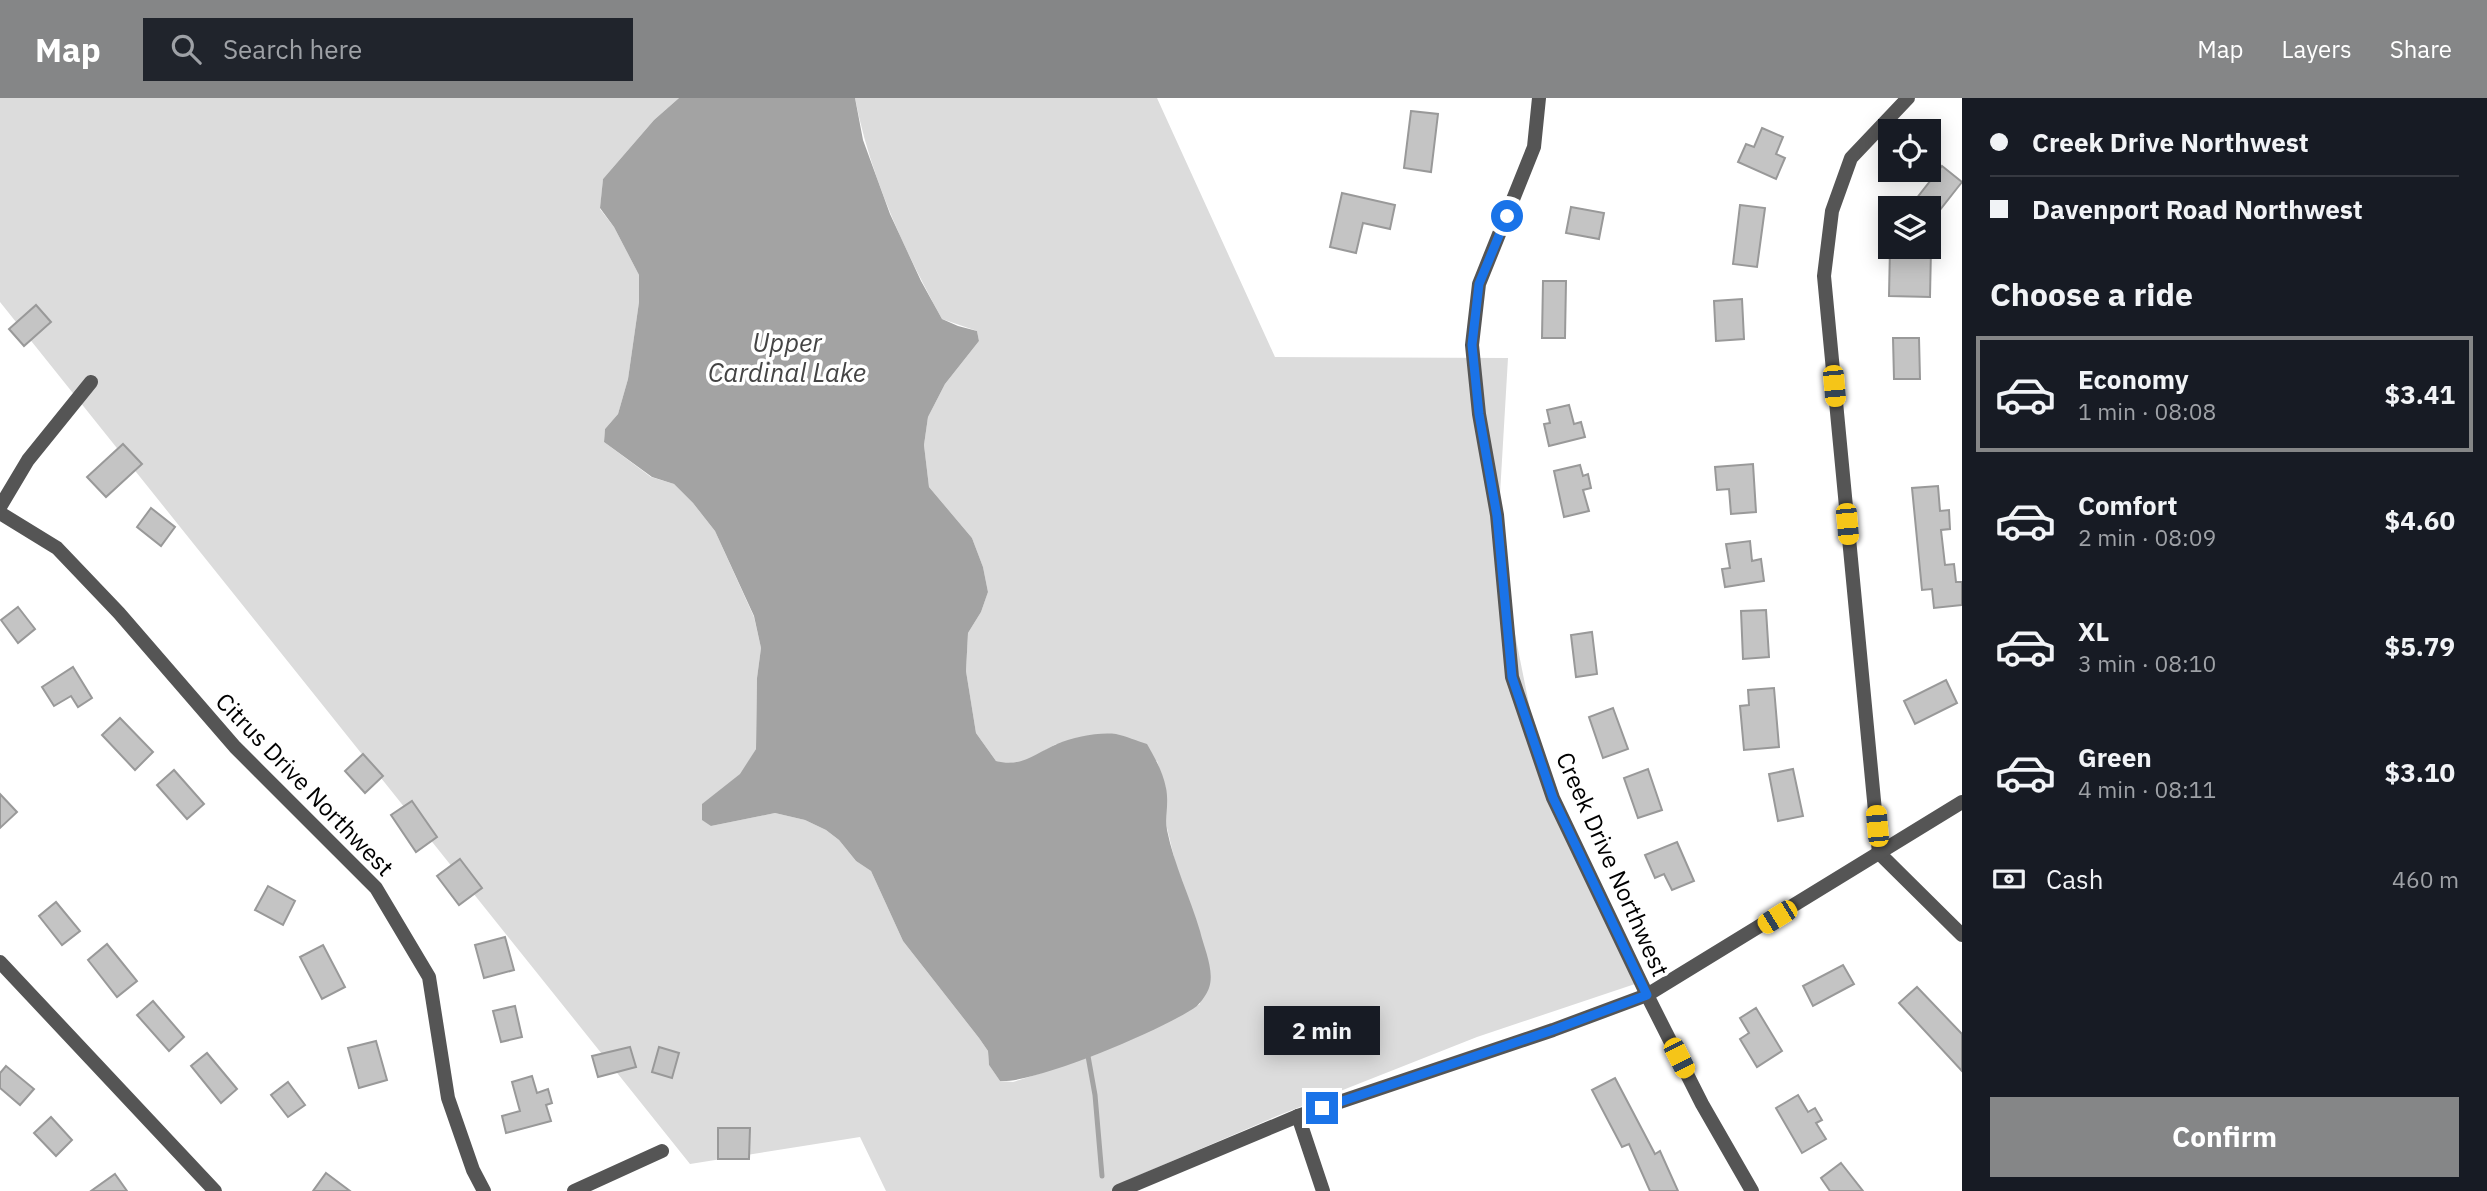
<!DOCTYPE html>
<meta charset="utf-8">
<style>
body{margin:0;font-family:"IBM Plex Sans",sans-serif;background:#20242c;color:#f1f3f6;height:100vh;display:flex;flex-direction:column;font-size:26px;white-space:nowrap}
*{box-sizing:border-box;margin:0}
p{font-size:23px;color:#9ea1a6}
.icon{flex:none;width:38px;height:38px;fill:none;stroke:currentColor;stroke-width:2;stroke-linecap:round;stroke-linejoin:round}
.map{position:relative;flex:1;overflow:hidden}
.sheet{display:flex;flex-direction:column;background:#171b24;width:525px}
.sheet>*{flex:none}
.hud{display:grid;align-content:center;height:154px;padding:0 28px;background:#171b24}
.fabs{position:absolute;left:1878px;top:21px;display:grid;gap:14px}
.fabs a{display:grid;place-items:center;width:63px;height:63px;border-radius:0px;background:#171b24;box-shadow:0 4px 18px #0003;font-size:35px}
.end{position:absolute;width:32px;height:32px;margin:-16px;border:9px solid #1a73e8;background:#fff;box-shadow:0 0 0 4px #fff}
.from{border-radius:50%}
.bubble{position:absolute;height:49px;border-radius:0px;background:#171b24;box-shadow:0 4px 18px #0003;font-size:23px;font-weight:700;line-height:49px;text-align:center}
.car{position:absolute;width:21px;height:42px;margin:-21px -10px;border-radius:9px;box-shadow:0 0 5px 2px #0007;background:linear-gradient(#f5c518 24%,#345 0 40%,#f5c518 0 76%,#345 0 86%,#f5c518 0)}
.hud b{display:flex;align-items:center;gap:24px;height:66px;font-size:26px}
.hud b+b{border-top:2px solid #363941}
.hud i{width:18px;height:18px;background:#f1f3f6}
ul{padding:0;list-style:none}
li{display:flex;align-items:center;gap:21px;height:116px;margin:0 14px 10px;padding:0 14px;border:4px solid transparent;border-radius:0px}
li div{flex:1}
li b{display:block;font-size:26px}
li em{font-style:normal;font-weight:700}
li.active{border-color:#858687}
li>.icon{width:63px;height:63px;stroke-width:1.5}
h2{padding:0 28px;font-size:32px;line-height:84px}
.pay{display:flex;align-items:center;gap:18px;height:77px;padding:0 28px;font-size:26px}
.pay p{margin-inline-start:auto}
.action{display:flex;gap:14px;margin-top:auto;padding:14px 28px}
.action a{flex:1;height:80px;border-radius:0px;background:#858687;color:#fff;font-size:28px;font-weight:700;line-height:80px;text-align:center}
header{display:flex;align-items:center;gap:42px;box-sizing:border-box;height:98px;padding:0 35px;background:#858687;color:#fff}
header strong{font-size:33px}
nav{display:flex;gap:38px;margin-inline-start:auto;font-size:24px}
.search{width:490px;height:63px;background:#20242c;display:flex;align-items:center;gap:18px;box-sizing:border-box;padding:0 24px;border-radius:0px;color:#9ea1a6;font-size:26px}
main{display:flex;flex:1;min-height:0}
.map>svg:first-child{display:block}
</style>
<header>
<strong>Map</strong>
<div class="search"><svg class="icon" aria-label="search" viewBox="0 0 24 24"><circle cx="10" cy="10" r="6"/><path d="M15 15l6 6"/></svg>Search here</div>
<nav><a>Map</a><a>Layers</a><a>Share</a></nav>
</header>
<main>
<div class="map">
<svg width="1962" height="1093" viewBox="0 0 1962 1093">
<rect width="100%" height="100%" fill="#fff"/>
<path fill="#dcdcdc" d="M0 0H679L654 22 603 81 600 111 614 129 639 177V204L628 281 618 316 605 331 604 344 651 379 674 386 693 405 715 433 754 519 761 550 757 580 756 651 741 676 703 706 711 728 775 715 805 722 826 732 839 742 856 763 871 773 903 843 979 940 988 953 989 967 1000 983 1013 984C1077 964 1142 941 1200 906L1174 759 1167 730 1166 691 1157 663 1056 646 1028 662 1006 666 996 663 976 635 966 573 968 535 981 514 988 494 983 469 972 440 929 389 924 347 928 319 945 286 979 243 977 233 942 221C904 152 870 78 855 0H1157L1275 259 1508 260 1497 447 1536 641 1635 886 1477 939 1277 1018 1128 1082 1127 1093H886L860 1039 690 1066 0 204Z"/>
<path fill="#a3a3a3" d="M679 0H855L863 42 890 116 921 183 942 221 958 228 977 233 979 243 945 286 928 319 924 347 929 389 972 440 983 469 988 494 981 514 968 535 966 573 976 635 996 663C1021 670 1036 655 1057 646 1074 639 1098 634 1116 636 1126 638 1137 643 1147 646 1155 660 1163 674 1166 690 1169 704 1165 719 1167 732 1174 767 1190 799 1200 833 1204 850 1215 873 1209 890 1207 896 1201 904 1197 908 1167 930 1035 986 1000 983L989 967 988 953 979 940 903 843 871 773 856 763 839 742 826 732 805 722 775 715 711 728 702 722V706L740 676 756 651 757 580 761 550 754 518 715 433 693 405 674 386 652 379 604 344 605 331 618 316 628 281 639 204V177L614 129 600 110 603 81 654 22Z"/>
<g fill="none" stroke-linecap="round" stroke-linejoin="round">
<path stroke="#a3a3a3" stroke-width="5" d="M1088 958 1095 997 1102 1078"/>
</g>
<g fill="#c4c4c4" stroke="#999" stroke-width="2">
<path d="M1411 13 1438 16 1431 74 1404 70Z"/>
<path d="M1762 30 1783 39 1776 56 1785 60 1776 81 1738 64 1746 46 1754 49Z"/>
<path d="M1942 68 1962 84 1928 127V110H1909Z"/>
<path d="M1342 95 1395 107 1390 131 1363 125 1356 155 1330 149Z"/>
<path d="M1740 107 1765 110 1757 169 1733 166Z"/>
<path d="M1571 109 1604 115 1599 141 1566 135Z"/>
<path d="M1890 149 1931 150 1930 199 1889 198Z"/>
<path d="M1543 183H1566L1565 240H1542Z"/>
<path d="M1742 201 1744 241 1716 243 1714 203Z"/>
<path d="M36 207 51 224 24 248 9 231Z"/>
<path d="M1893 240H1919L1920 281H1894Z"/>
<path d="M1569 307 1574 326 1581 324 1585 339 1549 348 1544 326 1550 325 1547 312Z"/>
<path d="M123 346 142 366 106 399 87 379Z"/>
<path d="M1753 366 1756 414 1731 416 1729 391 1717 392 1715 369Z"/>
<path d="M1580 367 1583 378 1588 376 1591 390 1583 392 1589 413 1564 419 1554 373Z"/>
<path d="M1938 388 1940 413 1949 412 1950 431 1941 432 1945 467 1954 466 1956 484H1962V507L1934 510 1932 491 1922 492 1912 390Z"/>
<path d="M151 410 175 429 161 448 137 429Z"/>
<path d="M1750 443 1752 463 1761 461 1764 483 1725 489 1722 471 1730 470 1726 446Z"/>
<path d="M18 509 35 531 18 545 1 522Z"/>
<path d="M1766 512 1769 559 1743 561 1741 513Z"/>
<path d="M1592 534 1597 576 1576 579 1571 537Z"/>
<path d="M73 569 92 600 78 609 71 598 54 608 42 589Z"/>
<path d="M1946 582 1957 605 1915 626 1904 603Z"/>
<path d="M1774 590 1779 649 1744 652 1740 608 1749 607 1748 592Z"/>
<path d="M1613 610 1628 651 1603 660 1589 619Z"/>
<path d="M120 620 153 654 135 672 102 637Z"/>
<path d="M363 656 383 678 365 695 345 673Z"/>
<path d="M1648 671 1662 712 1638 720 1624 680Z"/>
<path d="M1793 671 1803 718 1778 723 1769 676Z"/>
<path d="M174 672 204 706 187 721 157 687Z"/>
<path d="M0 696 17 714 0 730Z"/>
<path d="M412 703 437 739 416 754 391 717Z"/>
<path d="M1677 744 1694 783 1672 792 1664 776 1655 780 1645 757Z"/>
<path d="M460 761 482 790 459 807 437 778Z"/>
<path d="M268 788 295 803 283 827 255 812Z"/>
<path d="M56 804 80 833 62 847 39 818Z"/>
<path d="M505 839 514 872 484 880 475 847Z"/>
<path d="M107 846 137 883 117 899 88 862Z"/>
<path d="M323 847 345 889 322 901 300 859Z"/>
<path d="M1843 867 1854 886 1813 908 1803 888Z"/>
<path d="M1917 889 1962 936V973L1899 905Z"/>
<path d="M153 903 184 939 169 953 137 917Z"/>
<path d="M515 908 522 939 501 944 493 913Z"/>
<path d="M1756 910 1782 953 1757 969 1740 941 1749 935 1740 920Z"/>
<path d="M376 943 387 982 359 990 348 950Z"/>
<path d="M630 949 636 969 598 979 592 958Z"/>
<path d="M659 949 679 955 672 980 652 974Z"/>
<path d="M207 955 237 991 221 1005 191 968Z"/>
<path d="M6 968 34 991 20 1007 0 990V975Z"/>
<path d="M532 978 537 995 548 991 552 1005 546 1007 551 1023 506 1035 502 1018 520 1013 512 984Z"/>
<path d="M1615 980 1655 1056 1660 1053 1678 1093H1650L1629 1046 1622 1049 1592 992Z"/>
<path d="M288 984 305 1007 288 1019 271 997Z"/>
<path d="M1798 997 1808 1014 1815 1010 1822 1022 1816 1025 1826 1041 1802 1055 1776 1010Z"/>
<path d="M51 1019 72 1042 56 1058 34 1035Z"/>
<path d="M718 1030H750L749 1061H718Z"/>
<path d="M1841 1065 1863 1093H1830L1821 1080Z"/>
<path d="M326 1075 350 1093H313Z"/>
<path d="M115 1076 127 1093H91Z"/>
</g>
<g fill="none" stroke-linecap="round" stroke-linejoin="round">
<g stroke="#555" stroke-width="14">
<path d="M1539 0 1534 49 1479 186 1472 247 1479 316 1497 417 1512 579 1553 700 1647 897 1702 1006 1752 1093"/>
<path d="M1908 0 1851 60 1832 113 1824 178 1879 755 1962 837"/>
<path d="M0 409 28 362 91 284"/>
<path d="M0 415 57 450 119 515 235 649 376 790 429 879 448 1000 473 1072 484 1093"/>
<path d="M0 864 215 1093"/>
<path d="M1298 1018 1323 1093"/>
<path d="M574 1093 662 1053"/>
</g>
<path stroke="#555" stroke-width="14" d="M1119 1093 1298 1018 1553 932 1647 897 1962 704"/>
</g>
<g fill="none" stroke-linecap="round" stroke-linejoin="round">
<path stroke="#1a73e8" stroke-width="9" d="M1322 1010 1553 932 1647 897 1553 700 1512 579 1497 418 1479 316 1472 247 1479 186 1507 118"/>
</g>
<g text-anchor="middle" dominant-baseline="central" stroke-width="7" stroke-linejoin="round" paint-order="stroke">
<g font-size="24" fill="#000" stroke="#fff">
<text transform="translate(305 686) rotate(46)">Citrus Drive Northwest</text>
<text transform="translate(1613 766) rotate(66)">Creek Drive Northwest</text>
</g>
<g font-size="26" font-style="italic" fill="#444" stroke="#fff">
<text x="787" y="244">Upper<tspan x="787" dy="30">Cardinal Lake</tspan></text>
</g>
</g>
</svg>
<div class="fabs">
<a><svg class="icon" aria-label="locate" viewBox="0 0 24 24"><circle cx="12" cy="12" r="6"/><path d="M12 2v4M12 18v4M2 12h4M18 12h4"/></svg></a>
<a><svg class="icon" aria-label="layers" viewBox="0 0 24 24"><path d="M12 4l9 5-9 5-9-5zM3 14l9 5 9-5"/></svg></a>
</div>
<i class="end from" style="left:1507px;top:118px"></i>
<i class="end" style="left:1322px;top:1010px"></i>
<div class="bubble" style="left:1264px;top:908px;width:116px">2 min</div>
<i class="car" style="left:1834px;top:288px;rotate:175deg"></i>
<i class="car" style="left:1847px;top:426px;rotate:175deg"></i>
<i class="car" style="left:1877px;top:728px;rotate:355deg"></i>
<i class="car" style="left:1777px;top:819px;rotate:238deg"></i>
<i class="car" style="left:1679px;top:960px;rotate:153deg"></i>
</div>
<section class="sheet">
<div class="hud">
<b><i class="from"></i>Creek Drive Northwest</b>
<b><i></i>Davenport Road Northwest</b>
</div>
<h2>Choose a ride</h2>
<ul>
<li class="active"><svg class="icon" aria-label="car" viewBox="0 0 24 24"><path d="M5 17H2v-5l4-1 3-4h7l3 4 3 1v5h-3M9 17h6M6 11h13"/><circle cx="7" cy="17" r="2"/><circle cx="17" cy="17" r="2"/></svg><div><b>Economy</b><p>1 min · 08:08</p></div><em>$3.41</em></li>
<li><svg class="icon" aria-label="car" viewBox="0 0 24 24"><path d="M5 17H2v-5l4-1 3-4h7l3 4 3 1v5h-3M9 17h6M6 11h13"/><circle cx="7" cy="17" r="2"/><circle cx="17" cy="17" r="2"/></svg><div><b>Comfort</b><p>2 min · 08:09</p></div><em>$4.60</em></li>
<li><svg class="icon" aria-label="car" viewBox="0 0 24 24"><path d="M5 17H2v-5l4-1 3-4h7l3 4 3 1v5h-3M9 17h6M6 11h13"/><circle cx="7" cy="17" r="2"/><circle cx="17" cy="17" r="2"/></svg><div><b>XL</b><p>3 min · 08:10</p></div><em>$5.79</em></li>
<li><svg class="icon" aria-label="car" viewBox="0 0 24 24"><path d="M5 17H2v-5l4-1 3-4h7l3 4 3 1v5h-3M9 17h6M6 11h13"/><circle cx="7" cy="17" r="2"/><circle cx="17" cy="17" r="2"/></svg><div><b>Green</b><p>4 min · 08:11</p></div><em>$3.10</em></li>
</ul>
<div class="pay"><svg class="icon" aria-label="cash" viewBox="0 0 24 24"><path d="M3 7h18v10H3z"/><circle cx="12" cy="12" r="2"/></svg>Cash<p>460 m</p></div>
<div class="action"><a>Confirm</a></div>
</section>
</main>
